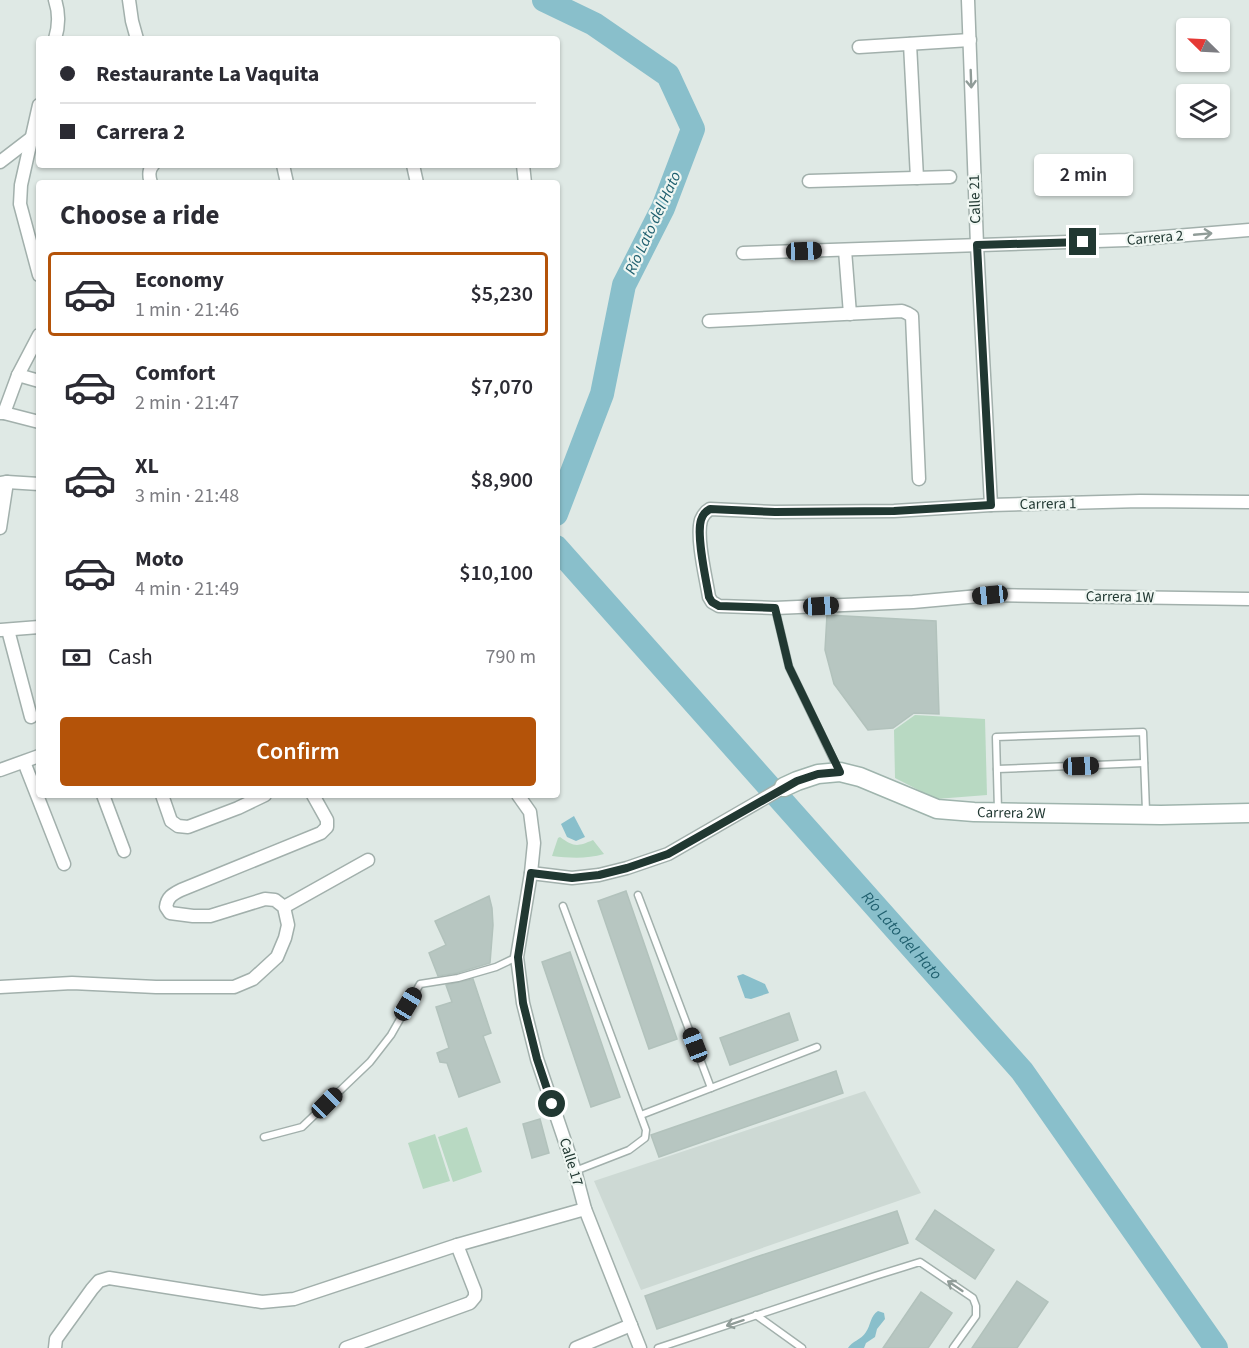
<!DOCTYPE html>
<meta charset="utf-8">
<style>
body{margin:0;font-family:"Source Sans 3",sans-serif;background:#f2f2f3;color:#2b2b33;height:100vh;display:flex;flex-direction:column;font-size:22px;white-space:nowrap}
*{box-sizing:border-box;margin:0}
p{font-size:20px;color:#7c7c81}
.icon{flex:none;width:33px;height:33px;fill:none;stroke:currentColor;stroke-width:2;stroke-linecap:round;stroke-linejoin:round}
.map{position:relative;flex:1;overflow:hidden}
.drawer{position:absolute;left:36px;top:180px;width:524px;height:618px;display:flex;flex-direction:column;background:#fff;border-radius:6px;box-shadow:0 2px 4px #0004}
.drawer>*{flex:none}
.guide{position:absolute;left:36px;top:36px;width:524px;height:132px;border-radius:6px;box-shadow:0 2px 4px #0004;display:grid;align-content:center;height:132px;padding:0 24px;background:#fff}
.needle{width:39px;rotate:294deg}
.buttons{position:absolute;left:1176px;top:18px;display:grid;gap:12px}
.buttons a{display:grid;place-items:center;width:54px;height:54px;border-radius:6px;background:#fff;box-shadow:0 2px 4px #0004;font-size:30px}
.end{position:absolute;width:27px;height:27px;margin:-14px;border:8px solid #213832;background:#fff;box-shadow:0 0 0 3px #fff}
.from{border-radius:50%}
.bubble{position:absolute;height:42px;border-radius:6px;background:#fff;box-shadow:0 2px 4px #0004;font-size:20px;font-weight:600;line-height:42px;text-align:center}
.car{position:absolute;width:18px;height:36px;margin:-18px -9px;border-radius:8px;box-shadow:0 0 4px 2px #0007;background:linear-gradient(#222 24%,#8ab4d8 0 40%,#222 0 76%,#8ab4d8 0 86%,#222 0)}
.guide b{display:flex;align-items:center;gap:21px;height:57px;font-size:22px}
.guide b+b{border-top:2px solid #e1e1e2}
.guide i{width:15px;height:15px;background:#2b2b33}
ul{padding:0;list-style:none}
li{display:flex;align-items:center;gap:18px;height:84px;margin:0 12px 9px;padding:0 12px;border:3px solid transparent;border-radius:6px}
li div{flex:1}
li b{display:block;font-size:22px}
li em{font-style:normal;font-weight:600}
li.current{border-color:#b45309}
li>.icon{width:54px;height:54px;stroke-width:1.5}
h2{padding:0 24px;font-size:27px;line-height:72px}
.pay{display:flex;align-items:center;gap:15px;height:66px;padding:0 24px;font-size:22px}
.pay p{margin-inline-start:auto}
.primary-button{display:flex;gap:12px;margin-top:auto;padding:12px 24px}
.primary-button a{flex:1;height:69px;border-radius:6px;background:#b45309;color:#fff;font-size:24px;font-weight:600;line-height:69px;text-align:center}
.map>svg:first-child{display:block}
</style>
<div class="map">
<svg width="1249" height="1348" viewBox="0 0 1249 1348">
<rect width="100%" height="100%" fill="#dfe9e5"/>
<path fill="#cdd9d4" d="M865 1091 921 1193 641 1290 594 1181Z"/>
<g fill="#b8d9c2">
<path d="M915 715 985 719 987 795 936 799 895 778 894 730Z"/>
<path d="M560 837C574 847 577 847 593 840L604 854C587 859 570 858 552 856L558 838Z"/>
<path d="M467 1127 482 1172 453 1182 438 1137Z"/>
<path d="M435 1134 450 1181 423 1189 408 1143Z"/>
</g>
<g fill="#89bfcb">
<path d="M574 816 585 837 576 841 567 837 561 824Z"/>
<path d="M743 974 765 984 769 993 751 999 745 998 737 976Z"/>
<path d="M878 1311 884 1313 885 1319 877 1329 875 1337 866 1343 864 1348H848C852 1341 861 1340 866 1332 871 1325 870 1316 878 1311Z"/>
</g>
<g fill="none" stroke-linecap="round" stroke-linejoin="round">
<g stroke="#89bfcb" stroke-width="24">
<path d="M544 0 594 24 668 75 693 129 663 208 624 285 602 394 556 514"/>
<path id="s1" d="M556 547 1022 1071 1216 1348"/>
</g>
</g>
<g fill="#b7c6c1" stroke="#b2c2bc" stroke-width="1.5">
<path d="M827 615 936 621 939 714 914 713 893 728 868 730 834 684 825 650Z"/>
<path d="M626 891 677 1039 649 1049 598 901Z"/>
<path d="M489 896 492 908 493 925 490 963 457 973 438 976 429 953 446 945 435 921Z"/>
<path d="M570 952 620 1097 591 1107 542 962Z"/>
<path d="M473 979 491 1033 483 1036 500 1082 459 1097 447 1063 440 1062 437 1053 449 1048 436 1007 452 1002 446 985Z"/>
<path d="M789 1013 798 1040 730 1065 720 1038Z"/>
<path d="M836 1071 843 1093 659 1157 651 1135Z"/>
<path d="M540 1119 549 1153 532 1158 523 1124Z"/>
<path d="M935 1210 994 1250 975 1279 916 1239Z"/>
<path d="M897 1211 908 1243 657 1329 645 1296 753 1258Z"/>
<path d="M1017 1281 1048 1302 1017 1348H972Z"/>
<path d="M921 1292 952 1313 928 1348H883Z"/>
</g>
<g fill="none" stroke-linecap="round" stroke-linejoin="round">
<defs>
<g id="lane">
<path d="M775 608 789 667 838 769"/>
<path d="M997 769 1144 763"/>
<path d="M998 810 996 737 1143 732 1146 811"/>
<path d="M638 895 711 1088"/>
<path d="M563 906 646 1130 645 1138 629 1150 575 1171"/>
<path d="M641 1115 817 1047"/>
<path d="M264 1137 302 1127 370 1062 391 1035 420 984 458 978 496 967 517 957"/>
<path d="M756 1315 802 1348"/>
<path d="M658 1348 875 1276 920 1262 973 1298 976 1306V1316L953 1348"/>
</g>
<g id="street">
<path d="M55 0C59 12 59 26 55 39"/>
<path d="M129 0 132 21 137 39"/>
<path d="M968 0 977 245 991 505"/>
<path d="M910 44 917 178"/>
<path d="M859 47 970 40"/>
<path d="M39 105 21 185 20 204 39 275"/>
<path d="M0 162 30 139"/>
<path d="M283 165 287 183"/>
<path d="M413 165 417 183"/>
<path d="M523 165 525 183"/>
<path d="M809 181 950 177"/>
<path d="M151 183C149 177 148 170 153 165"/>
<path d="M845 250 850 314"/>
<path d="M743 253 1126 240 1249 230"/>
<path d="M709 321 902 311 907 313 912 316 919 479"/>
<path d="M18 375 39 381"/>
<path d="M0 413H4L39 422"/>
<path d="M4 413 18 375 39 335"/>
<path d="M1 483 7 482 39 484"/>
<path d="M1249 502 1140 501 991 505 894 511 775 512 710 509C705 512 703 515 701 520 696 538 706 578 709 597L712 602 719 606 775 608 913 602 990 595 1249 599"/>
<path d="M0 528 7 482"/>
<path d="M1 630 39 627"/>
<path d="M8 630 31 717"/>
<path d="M24 762 64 864"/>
<path d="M0 770 39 756"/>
<path d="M103 795 124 851"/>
<path d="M162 795 171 821 178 826 188 827 238 808 265 795"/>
<path d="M518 795 530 812 534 843 531 873 517 957 523 1003 537 1059 575 1171 585 1209 640 1348"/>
<path d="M531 873 572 878 599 875 627 868 668 854 784 787"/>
<path d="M284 907 368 860"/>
<path d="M0 987 72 983 156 987H234L253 979 277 957 285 938 288 925 284 907 275 900 265 899 210 916H193L170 913 166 907C167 897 173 894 181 890L321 833 327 827V820L313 795"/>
<path d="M55 1348 56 1339 92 1289 99 1281 109 1278 262 1302 294 1299 457 1245 585 1209"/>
<path d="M346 1348 470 1303 475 1297V1291L457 1245"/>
<path d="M576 1348 631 1325"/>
</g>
<g id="secondary">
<path id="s2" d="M784 787 797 781 818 774 840 772 860 777 937 809 974 812 1161 815 1249 813"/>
</g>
</defs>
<use href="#lane" stroke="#a2b0ac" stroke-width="9"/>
<use href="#street" stroke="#a2b0ac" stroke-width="15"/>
<use href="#secondary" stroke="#9fb4ad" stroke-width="21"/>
<use href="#lane" stroke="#fff" stroke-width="6"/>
<use href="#street" stroke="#fff" stroke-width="12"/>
<use href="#secondary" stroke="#fff" stroke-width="18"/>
</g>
<defs><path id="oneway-shaft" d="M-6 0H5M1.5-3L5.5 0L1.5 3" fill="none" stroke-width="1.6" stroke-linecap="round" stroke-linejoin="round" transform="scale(1.5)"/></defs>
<g stroke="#909c98">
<use href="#oneway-shaft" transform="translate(971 79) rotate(88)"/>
<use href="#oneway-shaft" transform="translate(1203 234) rotate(-5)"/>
<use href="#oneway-shaft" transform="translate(955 1286) rotate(-146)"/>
<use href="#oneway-shaft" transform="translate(735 1323) rotate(162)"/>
</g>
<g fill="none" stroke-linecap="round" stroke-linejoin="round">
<path stroke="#213832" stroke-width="8" d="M552 1104 537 1059 523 1003 518 957 531 873 572 878 599 875 627 868 668 854 797 781 818 774 840 772 789 667 775 608 719 606 712 602 709 597C706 579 696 536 701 520 703 514 705 512 710 509L775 512 894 511 991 505 977 245 1083 242"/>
</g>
<g text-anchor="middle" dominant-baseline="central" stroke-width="4.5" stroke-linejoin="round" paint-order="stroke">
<g font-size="15" fill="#213832" stroke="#eff6f2">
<text transform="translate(975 199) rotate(-92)">Calle 21</text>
<text transform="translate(1155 238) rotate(-5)">Carrera 2</text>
<text transform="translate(1048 504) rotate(-1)">Carrera 1</text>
<text transform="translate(1120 597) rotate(1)">Carrera 1W</text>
<text stroke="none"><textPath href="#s2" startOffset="237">Carrera 2W</textPath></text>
<text transform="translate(571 1162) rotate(73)">Calle 17</text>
</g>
<g font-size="16" font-style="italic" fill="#20606f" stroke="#eff6f2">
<text transform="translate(653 223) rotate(-65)">Río Lato del Hato</text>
<text stroke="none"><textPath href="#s1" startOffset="520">Río Lato del Hato</textPath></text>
</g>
</g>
</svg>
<div class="buttons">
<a><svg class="needle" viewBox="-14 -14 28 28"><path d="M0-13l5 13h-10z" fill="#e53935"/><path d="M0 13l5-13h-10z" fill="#7c7c81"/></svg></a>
<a><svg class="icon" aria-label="layers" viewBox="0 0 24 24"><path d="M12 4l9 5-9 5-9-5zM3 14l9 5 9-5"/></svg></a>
</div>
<i class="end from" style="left:552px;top:1104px"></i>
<i class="end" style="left:1083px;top:242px"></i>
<div class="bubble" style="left:1034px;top:154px;width:99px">2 min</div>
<i class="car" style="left:804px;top:251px;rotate:88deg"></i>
<i class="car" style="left:990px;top:595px;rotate:264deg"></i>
<i class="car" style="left:821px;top:606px;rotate:87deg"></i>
<i class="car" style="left:1081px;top:766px;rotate:88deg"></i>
<i class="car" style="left:408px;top:1004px;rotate:31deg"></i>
<i class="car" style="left:695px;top:1045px;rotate:339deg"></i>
<i class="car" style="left:327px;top:1103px;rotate:45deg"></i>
<div class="guide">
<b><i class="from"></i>Restaurante La Vaquita</b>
<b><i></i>Carrera 2</b>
</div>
<section class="drawer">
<h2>Choose a ride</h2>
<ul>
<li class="current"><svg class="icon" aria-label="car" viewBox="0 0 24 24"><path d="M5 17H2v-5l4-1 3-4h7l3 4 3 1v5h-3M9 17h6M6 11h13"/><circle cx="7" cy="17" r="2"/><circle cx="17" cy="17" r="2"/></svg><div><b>Economy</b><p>1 min · 21:46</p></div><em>$5,230</em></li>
<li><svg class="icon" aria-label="car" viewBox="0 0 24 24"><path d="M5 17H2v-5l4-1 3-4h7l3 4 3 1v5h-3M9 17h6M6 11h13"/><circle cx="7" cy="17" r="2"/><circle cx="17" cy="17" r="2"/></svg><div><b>Comfort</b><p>2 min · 21:47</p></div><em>$7,070</em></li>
<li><svg class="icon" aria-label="car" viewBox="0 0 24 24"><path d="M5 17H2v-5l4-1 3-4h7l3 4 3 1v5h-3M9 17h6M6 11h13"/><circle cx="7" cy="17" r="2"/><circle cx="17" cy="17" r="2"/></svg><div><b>XL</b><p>3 min · 21:48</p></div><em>$8,900</em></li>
<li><svg class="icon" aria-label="car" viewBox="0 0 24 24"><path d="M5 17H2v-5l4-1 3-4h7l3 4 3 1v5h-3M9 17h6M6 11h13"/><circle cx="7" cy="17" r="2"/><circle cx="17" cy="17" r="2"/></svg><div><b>Moto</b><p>4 min · 21:49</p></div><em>$10,100</em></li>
</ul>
<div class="pay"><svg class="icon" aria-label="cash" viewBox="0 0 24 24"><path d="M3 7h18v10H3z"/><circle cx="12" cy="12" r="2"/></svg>Cash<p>790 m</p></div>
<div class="primary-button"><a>Confirm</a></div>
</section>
</div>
